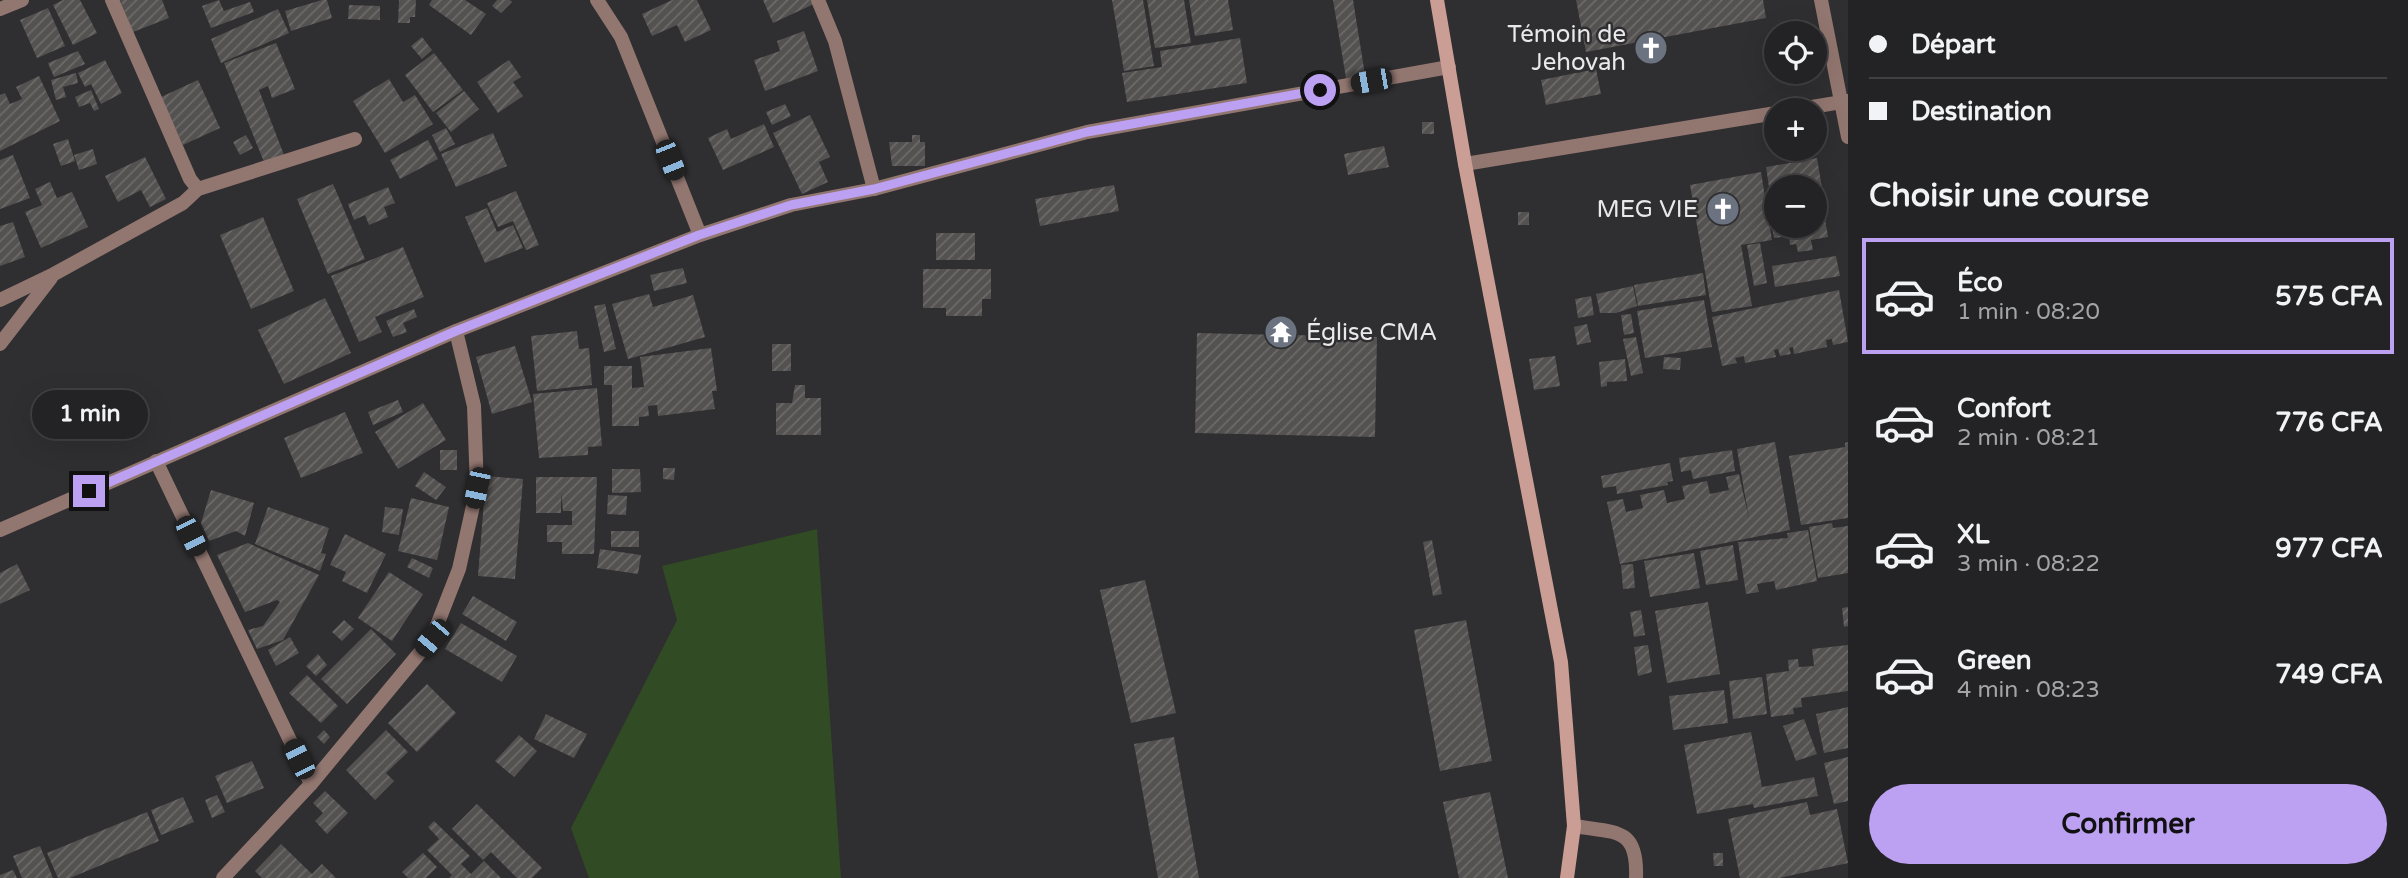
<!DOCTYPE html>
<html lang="fr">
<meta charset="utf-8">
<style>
body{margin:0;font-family:"Varela Round",sans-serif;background:#2b2a2c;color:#f1f3f6;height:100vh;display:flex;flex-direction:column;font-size:26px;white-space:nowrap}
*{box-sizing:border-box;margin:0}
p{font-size:23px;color:#a3a4a6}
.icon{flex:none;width:38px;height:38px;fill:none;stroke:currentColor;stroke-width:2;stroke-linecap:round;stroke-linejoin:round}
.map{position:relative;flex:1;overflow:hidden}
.details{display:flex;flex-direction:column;background:#232224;width:560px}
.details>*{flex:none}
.guide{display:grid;align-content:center;height:154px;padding:0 21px;background:#232224}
.fabs{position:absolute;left:1764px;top:21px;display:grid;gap:14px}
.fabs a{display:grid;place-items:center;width:63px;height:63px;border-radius:50%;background:#232224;box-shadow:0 7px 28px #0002,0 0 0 2px #403f41;font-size:35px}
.end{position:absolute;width:32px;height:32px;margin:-16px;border:9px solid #bca0f2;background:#111;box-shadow:0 0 0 4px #111}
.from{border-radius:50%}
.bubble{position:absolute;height:49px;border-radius:24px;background:#232224;box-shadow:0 7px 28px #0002,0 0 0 2px #403f41;font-size:23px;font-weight:700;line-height:49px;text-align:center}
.car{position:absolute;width:21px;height:42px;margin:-21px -10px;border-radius:9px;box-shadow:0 0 5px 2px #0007;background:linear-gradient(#222 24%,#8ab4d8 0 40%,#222 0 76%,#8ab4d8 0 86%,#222 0)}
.guide b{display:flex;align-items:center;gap:24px;height:66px;font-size:26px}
.guide b+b{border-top:2px solid #403f41}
.guide i{width:18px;height:18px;background:#f1f3f6}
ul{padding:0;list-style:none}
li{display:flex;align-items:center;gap:21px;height:116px;margin:0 14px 10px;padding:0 7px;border:4px solid transparent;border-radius:0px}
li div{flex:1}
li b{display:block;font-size:26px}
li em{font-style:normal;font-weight:700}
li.on{border-color:#bca0f2}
li>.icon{width:63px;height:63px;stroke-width:1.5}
h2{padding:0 21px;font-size:32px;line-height:84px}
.primary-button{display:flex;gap:14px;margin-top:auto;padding:14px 21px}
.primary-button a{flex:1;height:80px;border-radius:42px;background:#bca0f2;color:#111;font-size:28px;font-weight:700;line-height:80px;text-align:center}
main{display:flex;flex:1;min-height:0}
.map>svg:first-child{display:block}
</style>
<main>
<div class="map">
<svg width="1848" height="878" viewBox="0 0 1848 878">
<defs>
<pattern id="building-hatch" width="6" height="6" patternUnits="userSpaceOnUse" patternTransform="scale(1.75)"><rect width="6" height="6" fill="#545250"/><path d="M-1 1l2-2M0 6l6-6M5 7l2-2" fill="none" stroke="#6d6b69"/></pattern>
</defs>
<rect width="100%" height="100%" fill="#2f2e30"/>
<path fill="#314c24" d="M817 529 841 878H589L571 828 677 620 662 566Z"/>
<g fill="url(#building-hatch)">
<path d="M63 0H80L97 33 73 45 53 5Z"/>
<path d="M120 0H162L169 18 133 32Z"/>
<path d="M219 0 224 11 250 2 254 12 211 28 202 6Z"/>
<path d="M322 0H327L332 18 291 31 285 11Z"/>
<path d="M399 0H416L415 17H410V23H398Z"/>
<path d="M432 0H465L486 14 471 35 429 5Z"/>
<path d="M497 0H510L512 2 501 13 492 6Z"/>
<path d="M672 0H697L711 30 685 42 677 25 652 36 642 14Z"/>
<path d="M763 0H813L814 4 773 23Z"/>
<path d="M1112 0H1143L1154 66 1124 71Z"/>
<path d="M1147 0H1184L1191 43 1155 48Z"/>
<path d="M1189 0H1228L1233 30 1195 36Z"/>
<path d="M1333 0H1353L1366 81 1347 84Z"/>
<path d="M1576 0H1763L1766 18 1586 52Z"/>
<path d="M349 5 380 6V20L348 19Z"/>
<path d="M48 8 65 46 37 58 20 20Z"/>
<path d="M278 9 289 33 221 63 211 39Z"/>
<path d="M804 31 818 71 765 91 754 60 780 51 777 41Z"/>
<path d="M422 37 432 50 422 59 411 46Z"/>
<path d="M1240 38 1247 83 1127 102 1122 73 1162 67 1160 51Z"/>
<path d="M276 43 295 89 272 98 268 86 259 90 284 155 264 162 224 63Z"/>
<path d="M78 51 85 64 54 77 48 63Z"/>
<path d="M434 53 463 90 433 112 405 75Z"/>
<path d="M105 60 122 93 101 104 91 84 85 87 78 73Z"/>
<path d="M509 60 521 77 513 82 523 96 498 113 477 82Z"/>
<path d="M1596 69 1601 94 1546 105 1541 80Z"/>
<path d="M76 73 78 83 63 87 66 97 56 100 51 80Z"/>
<path d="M39 76 60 121 0 151V95L5 93 10 104 22 99 16 87Z"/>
<path d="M389 79 403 102 415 95 433 124 385 153 353 101Z"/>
<path d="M198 80 220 128 183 145 161 97Z"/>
<path d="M91 90 99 109 94 111 90 103 79 107 75 97Z"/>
<path d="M464 91 479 109 451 132 436 113Z"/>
<path d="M785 104 791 116 772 125 766 112Z"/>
<path d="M810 115 830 157 819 162 828 182 802 194 773 133Z"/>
<rect x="1422" y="122" width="12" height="12"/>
<path d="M764 124 774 147 723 170 708 138 727 129 731 139Z"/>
<path d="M446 128 455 144 440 152 432 135Z"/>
<path d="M493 133 507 166 456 187 441 154Z"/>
<path d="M246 135 253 148 240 155 233 142Z"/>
<path d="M912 135H920V142H925V166H892L889 142H912Z"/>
<path d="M68 139 75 161 61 166 53 144Z"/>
<path d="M428 140 438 159 400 179 390 160Z"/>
<path d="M1384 146 1389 167 1348 175 1344 154Z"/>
<path d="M93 149 97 164 79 170 74 155Z"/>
<path d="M13 155 30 198 0 209V160Z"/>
<path d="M145 157 166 199 150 207 141 190 118 202 105 176Z"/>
<path d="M1817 158 1825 206 1815 207V187H1776V206L1772 207 1766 167Z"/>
<path d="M1761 172 1772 240 1741 245 1752 306 1712 312 1690 185Z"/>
<path d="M50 182 57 198 72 192 88 227 41 248 25 212 42 205 35 189Z"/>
<path d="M333 184 365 259 328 274 297 199Z"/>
<path d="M1114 185 1119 211 1040 226 1035 199Z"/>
<path d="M388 187 395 203 384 207 388 217 369 225 365 215 354 220 348 204Z"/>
<path d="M516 191 539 245 526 250 513 221 498 227 487 203Z"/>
<path d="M487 208 497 232 513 225 523 248 485 263 465 217Z"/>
<rect x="1518" y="212" width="11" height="13"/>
<path d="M1824 213 1828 237 1811 240 1813 250 1798 252 1796 244 1790 245 1789 236 1774 238 1771 222H1776V226H1815V215Z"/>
<path d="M263 217 294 291 251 309 220 235Z"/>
<path d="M13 222 25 257 0 266V226Z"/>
<rect x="936" y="233" width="39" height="27"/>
<path d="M1760 243 1767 283 1754 286 1747 245Z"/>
<path d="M403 247 424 297 375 317 382 332 359 342 331 276Z"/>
<path d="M1836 256 1840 276 1775 287 1772 266Z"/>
<path d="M683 268 687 283 654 291 650 275Z"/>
<path d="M923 269H991V299H982V316H946V308H923Z"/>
<path d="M1703 273 1706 295 1638 306 1634 285Z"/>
<path d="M1633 286 1637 306 1616 313H1600L1596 294Z"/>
<path d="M1839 290 1848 342 1833 345 1832 339 1826 340 1827 347 1794 354 1793 347 1789 348 1791 354 1780 356 1778 349 1774 350 1776 357 1745 363 1744 356 1735 358 1737 363 1722 366 1712 317Z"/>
<path d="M649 294 653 307 693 295 705 337 628 359 612 304Z"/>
<path d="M1591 296 1594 315 1578 318 1575 299Z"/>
<path d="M325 298 351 353 284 384 258 330Z"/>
<path d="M1704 300 1712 347 1645 358 1637 311Z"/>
<path d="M605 304 616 349 604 352 594 306Z"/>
<path d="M414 309 417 317 403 323 407 332 393 337 386 321Z"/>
<path d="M1631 314 1634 333 1624 335 1621 315Z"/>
<path d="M1587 324 1591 342 1577 345 1574 327Z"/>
<path d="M577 331 579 349 589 348 592 385 537 391 531 336Z"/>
<path d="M1197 333 1377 337 1375 437 1195 433Z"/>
<path d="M1636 337 1643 373 1631 376 1623 339Z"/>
<rect x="772" y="344" width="19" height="27"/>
<path d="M515 346 532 402 492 414 476 357Z"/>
<path d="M711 348 717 391H712L715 409 658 416 657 405 648 406 649 416 639 417V426H612V385H604V366H632V388L644 387 640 357Z"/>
<path d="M1555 356 1560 386 1534 390 1529 359Z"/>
<path d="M1664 357 1681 358 1680 370 1663 369Z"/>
<path d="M1625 359 1627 381 1607 382V386L1601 387 1599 362Z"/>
<path d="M795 385H805V398H821V435H776V403H792Z"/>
<path d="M597 388 602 446 588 447V455L539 458 533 394Z"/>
<path d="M398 400 403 412 373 425 368 412Z"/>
<path d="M423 403 446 440 398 469 375 432Z"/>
<path d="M345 412 363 453 301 478 284 438Z"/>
<path d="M1775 442 1790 530 1620 564 1607 502 1623 499 1626 512 1643 508 1640 495 1664 490 1667 503 1685 499 1682 486 1707 481 1710 494 1729 490 1726 477 1739 474 1749 519 1737 449Z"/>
<path d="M1848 442V518L1801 525 1789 456 1845 447V443Z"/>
<rect x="440" y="450" width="17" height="20"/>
<path d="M1732 450 1735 471 1693 479 1691 470 1681 472 1679 458Z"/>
<path d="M1670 463 1673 481 1667 482 1668 485 1617 494 1616 486 1603 488 1601 476Z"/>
<path d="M663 468H675L674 480 663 479Z"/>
<path d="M612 469H640L641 492 612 493Z"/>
<path d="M424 472 446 487 436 500 415 486Z"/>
<path d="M486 476 523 479 515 579 478 576Z"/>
<path d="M536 477H597L594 554H562V542H547V525H572V511H563L561 493V513H536Z"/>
<path d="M211 490 254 503 245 536 236 531 209 541 201 523Z"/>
<path d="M608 495 627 496 626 515 607 514Z"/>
<path d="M411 498 449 507 437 560 398 551Z"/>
<path d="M268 507 329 528 321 553 326 554 320 571 255 544Z"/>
<path d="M385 507 403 509 399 535 382 532Z"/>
<path d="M1832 523 1833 528 1848 526V573L1818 578 1809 527Z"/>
<path d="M1808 530 1817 581 1776 590 1774 581 1757 584 1759 592 1746 594 1738 542 1788 538 1787 533Z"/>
<rect x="611" y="531" width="28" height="16"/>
<path d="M345 534 386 554 367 593 342 581 346 572 330 565Z"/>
<path d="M1432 540 1442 594 1433 596 1423 542Z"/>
<path d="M248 543 319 575 283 640 257 649 248 630 263 626 280 602 277 600 245 612 217 555Z"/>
<path d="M1733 545 1738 580 1706 585 1700 551Z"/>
<path d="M600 549 641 555 638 574 597 568Z"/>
<path d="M1694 553 1700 588 1650 597 1644 561Z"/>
<path d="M412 558 433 568 429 578 407 567Z"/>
<path d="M17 564 30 590 0 604V573Z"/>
<path d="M1633 564 1635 588 1623 589 1621 565Z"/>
<path d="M389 572 423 594 392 641 358 618Z"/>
<path d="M1145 580 1176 713 1131 723 1100 590Z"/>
<path d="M473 596 517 622 506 641 462 614Z"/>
<path d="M1708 602 1720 674 1667 683 1655 611Z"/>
<path d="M1848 607V626L1844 627 1842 608Z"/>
<path d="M1641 610 1645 635 1634 637 1630 612Z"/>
<path d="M344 620 354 629 342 641 332 632Z"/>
<path d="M1466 620 1492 761 1440 771 1414 630Z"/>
<path d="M461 623 517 656 502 682 445 649Z"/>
<path d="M371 629 396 654 347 704 321 679Z"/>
<path d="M290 637 299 653 276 666 268 650Z"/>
<path d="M1648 645 1652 672 1638 676 1634 647Z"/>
<path d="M1848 645V691L1801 698 1802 707 1793 708 1794 714 1771 717 1766 674 1789 671 1788 660 1798 659 1799 667 1814 666 1812 649Z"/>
<path d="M318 654 327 665 316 676 306 666Z"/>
<path d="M307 675 338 706 321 723 289 693Z"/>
<path d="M1762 677 1767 714 1733 719 1729 681Z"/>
<path d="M427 684 456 713 417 752 388 723Z"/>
<path d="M1724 690 1728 723 1673 730 1669 696Z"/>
<path d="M1848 707V748L1824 753 1816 714Z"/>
<path d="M546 714 587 734 574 758 534 739Z"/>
<path d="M1804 719 1817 754 1796 761 1783 726Z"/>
<path d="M324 730 330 737 324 744 317 737Z"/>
<path d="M386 730 408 752 386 773 394 781 375 800 346 770Z"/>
<path d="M1751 732 1762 787 1814 777 1818 796 1754 808 1753 804 1697 814 1684 745Z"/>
<path d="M519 735 537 751 514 777 495 761Z"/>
<path d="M1174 737 1199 878H1158L1134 744Z"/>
<path d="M1848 757V801L1834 804 1824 763Z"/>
<path d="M252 761 264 788 227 803 215 776Z"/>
<path d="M325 791 348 813 327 834 315 821 323 813 313 803Z"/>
<path d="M1490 792 1508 878H1459L1443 802Z"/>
<path d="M217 795 225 812 212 818 205 800Z"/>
<path d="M183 797 194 822 161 835 151 810Z"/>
<path d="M1807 802 1810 815 1837 809 1848 863 1779 878H1740L1728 819Z"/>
<path d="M477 804 542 868 532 878H517L491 852 483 860 452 829Z"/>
<path d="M147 812 159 841 70 878H58L47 853Z"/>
<path d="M434 821 470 856 461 864 471 874 484 861 501 878H449L452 875 427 850 439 839 428 827Z"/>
<path d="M281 844 312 874 322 864 336 878H262L255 871Z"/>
<path d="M40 846 53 878H22L13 856Z"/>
<path d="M423 853 437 867 426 878H408L402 872Z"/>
<path d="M1713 853H1723V866H1714Z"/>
<path d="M13 870 17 878H0V875Z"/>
</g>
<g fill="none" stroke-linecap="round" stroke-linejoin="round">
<g stroke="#927670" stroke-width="14">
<path d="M112 0 190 179 198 189"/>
<path d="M597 0 621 37 700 235"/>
<path d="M818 0 835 41 874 189"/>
<path d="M1821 0 1848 137"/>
<path d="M0 9 22 0"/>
<path d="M1794 110 1848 101"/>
<path d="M1465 164 1776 113"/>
<path d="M0 300 54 274 183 203 198 189 355 139"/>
<path d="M0 344 51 278"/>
<path d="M156 461 311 784"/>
<path d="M0 530 456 331 700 235 791 205 874 189 1087 132 1449 67"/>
<path d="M1574 826C1616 833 1638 827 1636 878"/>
<path d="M223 878 311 784 432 638 459 569 477 488 474 406 456 331"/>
</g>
<path stroke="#cb9e95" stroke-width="14" d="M1437 0 1465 164 1561 662 1574 826 1567 878"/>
</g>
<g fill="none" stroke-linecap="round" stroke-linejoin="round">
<path stroke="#bca0f2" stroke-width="9" d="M89 491 456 331 699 235 791 205 874 189 1087 132 1320 90"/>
</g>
<defs>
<symbol id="church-disc" viewBox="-11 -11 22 22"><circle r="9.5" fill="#6b7280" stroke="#2f2e30"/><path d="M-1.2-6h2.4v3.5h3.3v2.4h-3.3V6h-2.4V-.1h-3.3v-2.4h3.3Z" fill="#fff"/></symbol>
<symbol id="temple-disc" viewBox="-11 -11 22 22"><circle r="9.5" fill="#6b7280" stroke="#2f2e30"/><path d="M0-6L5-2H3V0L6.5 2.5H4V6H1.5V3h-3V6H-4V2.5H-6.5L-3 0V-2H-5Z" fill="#fff"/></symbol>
</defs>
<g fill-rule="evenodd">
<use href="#church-disc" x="1632" y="29" width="38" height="38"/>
<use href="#church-disc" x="1704" y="190" width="38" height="38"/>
<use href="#temple-disc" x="1262" y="313" width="38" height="38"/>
</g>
<g text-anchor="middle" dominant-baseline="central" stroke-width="5" stroke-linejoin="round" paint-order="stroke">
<g font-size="24" fill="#e9e8ea" stroke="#2f2e30" text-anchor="end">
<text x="1626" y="34">Témoin de<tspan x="1626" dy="28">Jehovah</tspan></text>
<text x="1698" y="209">MEG VIE</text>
<text x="1306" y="332" text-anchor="start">Église CMA</text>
</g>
</g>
</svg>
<div class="fabs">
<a><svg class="icon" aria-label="locate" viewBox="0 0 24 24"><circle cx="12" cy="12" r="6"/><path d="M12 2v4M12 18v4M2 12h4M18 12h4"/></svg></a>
<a>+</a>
<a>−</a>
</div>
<i class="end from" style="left:1320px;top:90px"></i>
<i class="end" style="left:89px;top:491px"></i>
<div class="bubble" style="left:32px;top:390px;width:116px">1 min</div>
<i class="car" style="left:1371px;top:81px;rotate:260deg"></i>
<i class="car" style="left:670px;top:160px;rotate:158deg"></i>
<i class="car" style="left:477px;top:488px;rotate:192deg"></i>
<i class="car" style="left:191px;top:536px;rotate:154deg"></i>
<i class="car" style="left:432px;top:638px;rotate:220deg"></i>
<i class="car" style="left:299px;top:759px;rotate:334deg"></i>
</div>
<section class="details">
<div class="guide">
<b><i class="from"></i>Départ</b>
<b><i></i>Destination</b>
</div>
<h2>Choisir une course</h2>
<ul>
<li class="on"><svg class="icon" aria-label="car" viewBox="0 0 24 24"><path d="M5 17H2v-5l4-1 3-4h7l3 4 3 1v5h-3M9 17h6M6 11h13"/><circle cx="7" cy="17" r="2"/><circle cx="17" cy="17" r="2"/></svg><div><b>Éco</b><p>1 min · 08:20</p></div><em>575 CFA</em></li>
<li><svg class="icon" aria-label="car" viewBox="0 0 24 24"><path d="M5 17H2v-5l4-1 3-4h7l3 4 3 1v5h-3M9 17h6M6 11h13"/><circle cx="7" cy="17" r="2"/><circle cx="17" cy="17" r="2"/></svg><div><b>Confort</b><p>2 min · 08:21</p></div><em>776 CFA</em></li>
<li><svg class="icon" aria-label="car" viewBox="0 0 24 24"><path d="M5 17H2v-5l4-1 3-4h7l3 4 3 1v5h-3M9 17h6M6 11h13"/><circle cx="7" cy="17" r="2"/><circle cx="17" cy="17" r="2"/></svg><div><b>XL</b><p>3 min · 08:22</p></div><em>977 CFA</em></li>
<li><svg class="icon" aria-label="car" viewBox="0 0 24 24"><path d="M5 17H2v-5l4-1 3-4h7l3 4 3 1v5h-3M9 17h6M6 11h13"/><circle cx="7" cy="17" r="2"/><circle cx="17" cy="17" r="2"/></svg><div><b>Green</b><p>4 min · 08:23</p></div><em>749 CFA</em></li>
</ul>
<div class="primary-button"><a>Confirmer</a></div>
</section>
</main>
